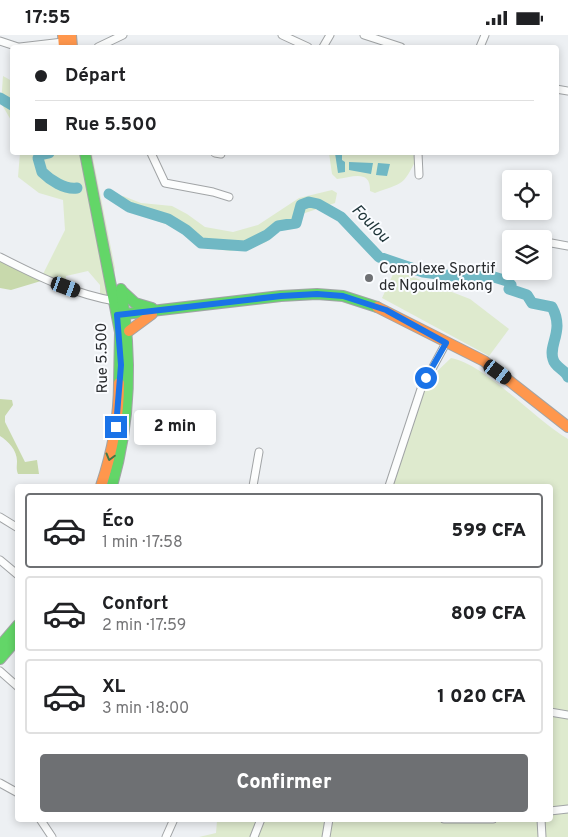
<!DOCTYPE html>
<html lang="fr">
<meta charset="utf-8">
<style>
body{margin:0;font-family:Overpass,sans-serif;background:#f2f2f2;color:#202124;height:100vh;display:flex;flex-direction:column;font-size:19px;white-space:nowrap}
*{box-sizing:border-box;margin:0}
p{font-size:16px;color:#757577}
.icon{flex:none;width:28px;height:28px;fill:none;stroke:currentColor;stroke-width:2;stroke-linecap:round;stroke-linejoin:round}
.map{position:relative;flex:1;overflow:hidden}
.panel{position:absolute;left:15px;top:449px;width:538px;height:338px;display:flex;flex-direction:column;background:#fff;border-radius:5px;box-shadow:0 2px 8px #0003}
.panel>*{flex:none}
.guide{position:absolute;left:10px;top:10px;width:549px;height:110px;border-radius:5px;box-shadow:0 2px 8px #0003;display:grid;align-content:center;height:110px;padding:0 25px;background:#fff}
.buttons{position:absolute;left:502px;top:135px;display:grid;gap:10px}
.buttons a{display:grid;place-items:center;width:50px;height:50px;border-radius:5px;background:#fff;box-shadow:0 2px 8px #0003;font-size:25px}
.end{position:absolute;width:22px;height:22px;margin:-11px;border:6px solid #1a73e8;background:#fff;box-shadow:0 0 0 2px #fff}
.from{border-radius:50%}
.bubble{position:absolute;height:35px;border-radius:5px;background:#fff;box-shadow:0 2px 8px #0003;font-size:16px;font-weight:800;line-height:35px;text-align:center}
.car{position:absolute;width:15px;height:30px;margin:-15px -8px;border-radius:6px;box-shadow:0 0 4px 1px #0007;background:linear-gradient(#222 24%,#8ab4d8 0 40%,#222 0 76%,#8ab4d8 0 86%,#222 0)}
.guide b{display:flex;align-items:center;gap:18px;height:48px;font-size:19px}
.guide b+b{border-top:1px solid #e0e0e0}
.guide i{width:12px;height:12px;background:#202124}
ul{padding:9px 0 0;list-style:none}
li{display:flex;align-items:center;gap:15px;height:75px;margin:0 10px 8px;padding:0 15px;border:2px solid #e0e0e0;border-radius:5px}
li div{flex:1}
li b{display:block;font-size:19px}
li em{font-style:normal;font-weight:800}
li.current{border-color:#6e7073}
li>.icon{width:45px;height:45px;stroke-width:1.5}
.action{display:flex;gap:10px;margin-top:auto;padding:10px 25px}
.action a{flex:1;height:58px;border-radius:5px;background:#6e7073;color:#fff;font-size:20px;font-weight:800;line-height:58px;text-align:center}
.status{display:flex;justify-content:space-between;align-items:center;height:35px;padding:0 25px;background:#fff;direction:ltr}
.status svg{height:14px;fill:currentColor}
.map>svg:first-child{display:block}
</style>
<div class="status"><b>17:55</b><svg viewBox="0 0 49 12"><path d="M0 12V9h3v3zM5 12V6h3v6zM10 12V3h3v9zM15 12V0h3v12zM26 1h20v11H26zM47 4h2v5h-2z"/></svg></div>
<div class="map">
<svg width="568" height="802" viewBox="0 0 568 802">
<rect width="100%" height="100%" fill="#edf0f3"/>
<g fill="#deeace">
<path d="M3 41 12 46V87L1 68Z"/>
<path d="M20 118H92L115 233 113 251 116 266 100 263V250L88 236 66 241 65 253 41 243 65 195 63 165 39 158 18 142Z"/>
<path d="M329 118H410L417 123C402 152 404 147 375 158L370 156C371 134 352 142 337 144L332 139Z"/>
<path d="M332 155 337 158 335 168 299 180 266 207 251 213 230 216 209 213 168 190 125 174 120 171 119 166 123 161 141 168 172 171 187 179 205 192 233 197 258 190 299 163Z"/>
<path d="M395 235 470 264 509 294 489 321 382 263Z"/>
<path d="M451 323C485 329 534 384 568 404V802H199L216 798 217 786 215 784H550V451H390L429 344Z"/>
</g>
<g fill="#c8d9ac">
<path d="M0 223 39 243 41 246 11 255 0 253Z"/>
<path d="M0 364 12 365 13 370 5 381V387L25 427 37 425 39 439H18C16 434 17 431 17 426 17 415 8 406 0 401Z"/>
</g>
<g fill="#70b8c4">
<path d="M335 118H342V125L345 127V137L338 138Z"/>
<path d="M349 127 373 128 371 139 349 135Z"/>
<path d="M378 128 390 129 387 141 376 140Z"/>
</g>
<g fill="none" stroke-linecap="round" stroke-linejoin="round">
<g stroke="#70b8c4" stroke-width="11">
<path d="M0 63 12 70"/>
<path d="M49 118 40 120 38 123 42 137C50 145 65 155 77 153"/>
<path d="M109 159 129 172 168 184 186 195 201 208 245 211 267 200 278 191 296 188 301 170 309 167 318 169 341 182 379 222 423 237 453 241 494 242 507 246 511 250 509 254 527 260 532 268 552 272C565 296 548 309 553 324 555 333 565 334 568 342"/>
</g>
<defs>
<g id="street">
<path d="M282 0 308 12"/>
<path d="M364 0 401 12"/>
<path d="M0 6 18 12"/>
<path d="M20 12 63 7"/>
<path d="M98 12 123 0"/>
<path d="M323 12 330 0"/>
<path d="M480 12 485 0"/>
<path d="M556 54 568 56"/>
<path d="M151 118 165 148 213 157 229 162"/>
<path d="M215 118 221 119"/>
<path d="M418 118 419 140"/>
<path d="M546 207 568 211"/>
<path d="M0 222C37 241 74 259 115 266"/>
<path d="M253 451 259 417"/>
<path d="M389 451 421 354 446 308"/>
<path d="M0 482 18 493"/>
<path d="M0 525 18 540"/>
<path d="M0 636 18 652"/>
<path d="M550 677 568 680"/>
<path d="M0 748 18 758"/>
<path d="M550 776 568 774"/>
<path d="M40 784 52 802"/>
<path d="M444 784H493"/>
<path d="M541 784 542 802"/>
<path d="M166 802 174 784"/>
<path d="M254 802 261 784"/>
<path d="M326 802 329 784"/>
</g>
<g id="fast">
<path d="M85 118 120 297 119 348"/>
<path d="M122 256 135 268 152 273"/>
<path d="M117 280 281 261 317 259 343 261 377 272"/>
<path d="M112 451C131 385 132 322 121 254"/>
<path d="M0 611 18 590"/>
<path d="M0 624 18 603"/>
</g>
<g id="slow">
<path d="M63 0 64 12"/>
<path d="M71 0 72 12"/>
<path d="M377 272 484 326 568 392"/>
<path d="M129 296 152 279"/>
<path d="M101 451C112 418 119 383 119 348"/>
</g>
</defs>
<use href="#street" stroke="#a1a4a6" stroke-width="9"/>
<use href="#fast" stroke="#a1a4a6" stroke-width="12"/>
<use href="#slow" stroke="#a1a4a6" stroke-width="12"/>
<use href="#street" stroke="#fcfdfd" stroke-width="7"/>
<use href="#fast" stroke="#63d668" stroke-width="10"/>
<use href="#slow" stroke="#ff974d" stroke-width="10"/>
</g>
<defs><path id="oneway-chevron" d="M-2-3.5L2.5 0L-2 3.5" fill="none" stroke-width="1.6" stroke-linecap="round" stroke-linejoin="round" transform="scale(1.25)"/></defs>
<use stroke="#437848" href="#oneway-chevron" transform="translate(110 422) rotate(105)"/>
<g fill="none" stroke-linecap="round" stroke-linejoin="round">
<path stroke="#1a73e8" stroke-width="6" d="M116 392 121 330 117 280 281 261 317 259 343 261 386 275 446 308 426 343"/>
</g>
<circle fill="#6e7073" stroke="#fafcff" stroke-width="2" cx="369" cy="243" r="5"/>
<g text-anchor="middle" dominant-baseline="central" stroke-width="4" stroke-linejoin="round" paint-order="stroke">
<g font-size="15" fill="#292b2e" stroke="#fafcff" text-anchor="start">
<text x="379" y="234">Complexe Sportif<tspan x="379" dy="17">de Ngoulmekong</tspan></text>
</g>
<g font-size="15" fill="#292b2e" stroke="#fafcff">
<text transform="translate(103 323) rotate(-91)">Rue 5.500</text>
</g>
<g font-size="16" font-style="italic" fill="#1d3337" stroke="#fafcff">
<text transform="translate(370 189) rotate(45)">Foulou</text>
</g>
</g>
</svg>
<div class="buttons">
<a><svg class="icon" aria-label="locate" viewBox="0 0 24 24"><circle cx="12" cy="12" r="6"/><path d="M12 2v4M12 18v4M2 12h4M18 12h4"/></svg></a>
<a><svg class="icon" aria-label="layers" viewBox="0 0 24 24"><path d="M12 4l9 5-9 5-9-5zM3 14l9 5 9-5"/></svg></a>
</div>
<i class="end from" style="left:426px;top:343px"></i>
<i class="end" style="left:116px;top:392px"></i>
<div class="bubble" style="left:134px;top:375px;width:82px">2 min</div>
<i class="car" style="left:66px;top:252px;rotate:110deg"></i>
<i class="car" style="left:498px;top:337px;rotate:126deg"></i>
<div class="guide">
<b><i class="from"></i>Départ</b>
<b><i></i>Rue 5.500</b>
</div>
<section class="panel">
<ul>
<li class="current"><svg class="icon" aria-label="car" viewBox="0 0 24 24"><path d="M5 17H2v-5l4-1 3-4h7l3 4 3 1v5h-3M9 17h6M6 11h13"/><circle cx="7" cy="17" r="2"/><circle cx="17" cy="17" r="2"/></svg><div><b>Éco</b><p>1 min · 17:58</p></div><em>599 CFA</em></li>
<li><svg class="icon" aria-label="car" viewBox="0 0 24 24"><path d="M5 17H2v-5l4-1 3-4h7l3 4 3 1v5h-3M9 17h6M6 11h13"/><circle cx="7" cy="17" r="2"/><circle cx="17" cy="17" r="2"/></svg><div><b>Confort</b><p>2 min · 17:59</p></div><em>809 CFA</em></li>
<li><svg class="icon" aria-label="car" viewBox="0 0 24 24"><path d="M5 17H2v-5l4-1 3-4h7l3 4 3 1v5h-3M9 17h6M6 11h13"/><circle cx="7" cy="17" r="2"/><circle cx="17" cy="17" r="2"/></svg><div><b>XL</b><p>3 min · 18:00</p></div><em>1 020 CFA</em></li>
</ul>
<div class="action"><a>Confirmer</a></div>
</section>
</div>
